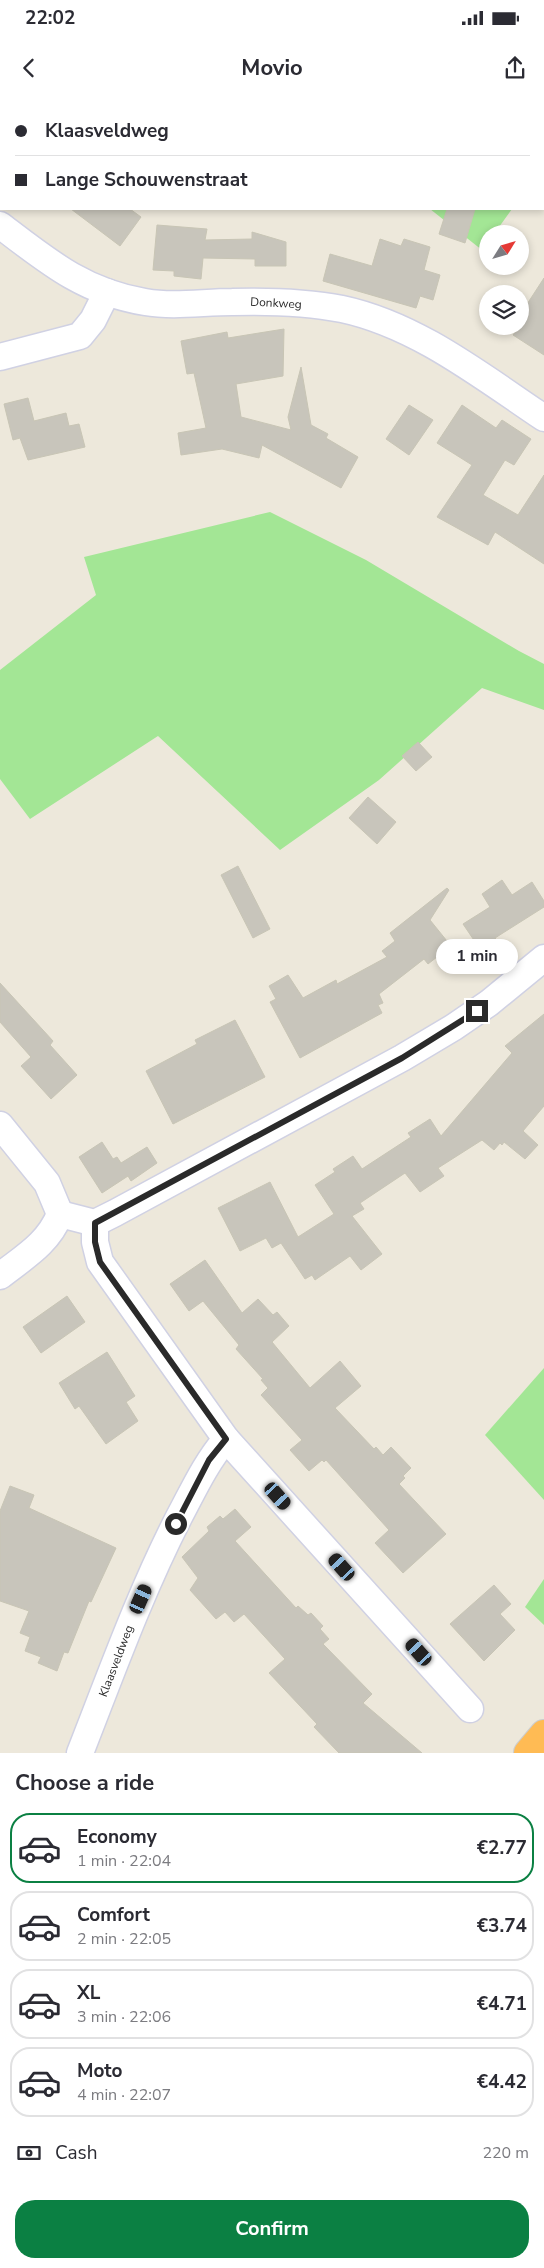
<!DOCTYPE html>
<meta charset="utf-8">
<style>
body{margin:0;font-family:"Nunito Sans",sans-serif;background:#f2f2f3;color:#2b2b33;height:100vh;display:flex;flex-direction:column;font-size:19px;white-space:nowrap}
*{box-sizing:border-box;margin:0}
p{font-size:16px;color:#7c7c81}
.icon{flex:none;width:28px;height:28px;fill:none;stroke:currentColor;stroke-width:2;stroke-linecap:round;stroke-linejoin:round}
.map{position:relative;height:1653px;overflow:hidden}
.panel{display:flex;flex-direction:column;background:#fff;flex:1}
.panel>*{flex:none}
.hud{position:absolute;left:0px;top:0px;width:545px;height:110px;box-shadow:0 2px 8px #0003;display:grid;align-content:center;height:110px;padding:0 15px;background:#fff}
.needle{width:32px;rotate:53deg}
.buttons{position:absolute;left:479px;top:125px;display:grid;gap:10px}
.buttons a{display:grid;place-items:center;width:50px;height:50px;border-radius:50%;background:#fff;box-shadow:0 2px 8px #0003;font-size:25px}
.end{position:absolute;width:22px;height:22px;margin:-11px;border:6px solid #2a2a2a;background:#fff;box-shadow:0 0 0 2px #fff}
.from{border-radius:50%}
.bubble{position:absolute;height:35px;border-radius:18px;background:#fff;box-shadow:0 2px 8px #0003;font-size:16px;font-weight:700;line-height:35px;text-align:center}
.car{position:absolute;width:15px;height:30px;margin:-15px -8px;border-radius:6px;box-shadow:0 0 4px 1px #0007;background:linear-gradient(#222 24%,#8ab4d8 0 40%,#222 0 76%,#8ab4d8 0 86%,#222 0)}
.hud b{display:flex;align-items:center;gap:18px;height:48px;font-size:19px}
.hud b+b{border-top:1px solid #e1e1e2}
.hud i{width:12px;height:12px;background:#2b2b33}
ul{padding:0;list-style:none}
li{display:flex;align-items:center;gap:15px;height:70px;margin:0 10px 8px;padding:0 5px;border:2px solid #e1e1e2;border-radius:20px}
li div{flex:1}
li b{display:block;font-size:19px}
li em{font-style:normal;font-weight:700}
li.current{border-color:#0b8043}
li>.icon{width:45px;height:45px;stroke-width:1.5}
h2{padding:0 15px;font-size:22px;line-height:60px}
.pay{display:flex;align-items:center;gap:12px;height:55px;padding:0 15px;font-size:19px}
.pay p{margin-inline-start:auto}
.cta{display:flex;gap:10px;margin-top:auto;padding:10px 15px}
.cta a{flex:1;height:58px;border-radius:20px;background:#0b8043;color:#fff;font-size:20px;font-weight:700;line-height:58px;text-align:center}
.status{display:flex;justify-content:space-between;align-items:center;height:35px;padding:0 25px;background:#fff;direction:ltr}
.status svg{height:14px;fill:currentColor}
header{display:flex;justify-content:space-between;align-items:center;height:65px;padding:0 15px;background:#fff;font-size:22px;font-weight:700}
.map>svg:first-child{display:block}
</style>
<div class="status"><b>22:02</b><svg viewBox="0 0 49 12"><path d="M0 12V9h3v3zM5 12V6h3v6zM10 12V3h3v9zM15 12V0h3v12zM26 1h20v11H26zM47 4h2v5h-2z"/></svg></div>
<header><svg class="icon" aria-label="back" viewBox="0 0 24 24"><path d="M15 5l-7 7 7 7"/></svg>Movio<svg class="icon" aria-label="share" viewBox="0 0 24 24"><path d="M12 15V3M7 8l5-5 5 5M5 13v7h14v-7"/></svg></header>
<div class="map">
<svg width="544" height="1653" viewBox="0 0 544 1653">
<rect width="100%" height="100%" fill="#ede8db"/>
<g fill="#a3e695">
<path d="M412 0H544V76V1Z"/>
<path d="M430 109H512L494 134H488L487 142 482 150Z"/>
<path d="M270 412 366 460 519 551 544 564V610L482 588 379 680 280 750 158 636 30 719 0 679V570L96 495 84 457Z"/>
<path d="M544 1268V1400L485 1335Z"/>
<path d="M544 1479V1525L525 1507Z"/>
</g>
<g fill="#c8c5bb" stroke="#c8c5b5">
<path d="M71 109H130L141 117 120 146Z"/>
<path d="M447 109H475L465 143 439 134Z"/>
<path d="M157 125 207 129 205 140 252 139V132L286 142V166H255V159L203 158 201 179 174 176V171L153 170Z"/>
<path d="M380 139 401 146 404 139 430 147 424 170 440 175 433 200 420 196 416 208 323 181 330 154 372 166Z"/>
<path d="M544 178V255L513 235 520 226V215Z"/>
<path d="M284 229 283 276 236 284 241 317 291 330 288 317 301 267 311 325 328 334 326 338 358 357 341 388 262 345 259 358 222 349 181 355 178 333 206 328 194 273 187 274 181 241 227 232 228 238Z"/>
<path d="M28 298 34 321 66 313 69 326 79 324 85 347 28 360 20 338 13 340 4 304Z"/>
<path d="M409 305 433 320 409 355 386 339Z"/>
<path d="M462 305 496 328 502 320 531 339 514 365 505 360 483 395 518 415 544 375V464L495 432 488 445 437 417 472 365 437 343Z"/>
<path d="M418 642 432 657 416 671 402 656Z"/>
<path d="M368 697 396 722 377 744 349 718Z"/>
<path d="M238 766 270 829 253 838 221 775Z"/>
<path d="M502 780 512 795 532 782 544 801V807L495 838 500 844 484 855 463 824 490 807 482 794Z"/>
<path d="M447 788 449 790 430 820 451 846 428 864 424 859 379 894 383 903 378 905 382 913 300 958 270 902 276 899 269 886 288 875 303 898 336 880 337 884 387 857 382 851 395 841 390 833Z"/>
<path d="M0 883 53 941 50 945 77 975 51 999 21 966 31 957 0 922Z"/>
<path d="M544 914V1006L523 1031 538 1045 525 1059 504 1042 502 1045 500 1043 494 1050 482 1040 438 1068 444 1076 420 1092 405 1073 360 1103 364 1109 352 1116 382 1154 361 1170 350 1156 315 1180 312 1175 305 1179 281 1143 272 1148 266 1138 240 1151 218 1108 270 1082 298 1137 334 1114 315 1085 335 1072 333 1069 353 1056 362 1069 411 1037 408 1033 430 1019 441 1036 512 953 505 946Z"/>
<path d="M235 920 265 977 173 1024 146 971 197 944 195 940Z"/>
<path d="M102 1042 113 1059 117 1057 121 1063 147 1047 157 1063 131 1081 128 1076 102 1093 79 1057Z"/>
<path d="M205 1160 242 1213 258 1199 273 1215 277 1212 289 1226 272 1242 310 1288 340 1261 361 1286 335 1308 374 1349 376 1347 383 1355 391 1347 411 1368 403 1376 405 1378 399 1384 446 1434 403 1473 375 1443 389 1430 326 1360 324 1362 322 1360 309 1371 290 1350 302 1340 261 1295 268 1288 261 1280 263 1279 236 1249 239 1245 203 1201 189 1211 170 1184Z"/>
<path d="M67 1196 85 1222 41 1253 23 1227Z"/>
<path d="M107 1252 135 1296 126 1302 138 1321 106 1344 79 1306 75 1309 59 1283Z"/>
<path d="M10 1386 34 1395 29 1408 116 1448 91 1502 89 1501 68 1553 64 1552 57 1571 38 1563 41 1557 25 1551 30 1537 20 1533 29 1511 0 1501V1411Z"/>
<path d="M235 1409 251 1427 235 1441 296 1508 298 1506 308 1515 311 1513 323 1526 320 1529 329 1539 323 1544 372 1594 363 1603 422 1653H339L314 1627 317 1624 269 1573 285 1559 244 1514 234 1522 225 1512 216 1519 190 1490 198 1478 182 1457 209 1431 207 1427 220 1416 223 1419Z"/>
<path d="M494 1485 511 1504 500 1514 515 1530 484 1561 450 1524Z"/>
</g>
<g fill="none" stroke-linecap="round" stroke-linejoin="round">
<defs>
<g id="minor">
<path d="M0 125C47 161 84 192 145 202 174 207 203 202 232 202 269 201 306 202 342 209 417 225 481 276 544 318"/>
<path d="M0 257 80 236 93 220 107 192"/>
<path d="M0 1025 47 1083 60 1114"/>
<path d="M95 1123V1142L100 1162 226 1339 470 1609"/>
<path d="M0 1176C24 1157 48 1144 60 1114L95 1123 115 1113 402 958 454 927 489 903 544 858"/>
<path d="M80 1653C111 1574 140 1493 179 1417 194 1389 205 1364 226 1339"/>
</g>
<path id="highway" d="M528 1653 544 1634"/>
</defs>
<use href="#minor" stroke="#d0d1e3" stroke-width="29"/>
<use href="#highway" stroke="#ccc" stroke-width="30"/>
<use href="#minor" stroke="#fff" stroke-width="26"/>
<use href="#highway" stroke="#ffbb54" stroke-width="28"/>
</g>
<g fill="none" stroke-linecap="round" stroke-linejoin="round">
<path stroke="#2a2a2a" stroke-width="6" d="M176 1424 209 1360 226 1339 100 1162 95 1142V1123L402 958 477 911"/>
</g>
<g text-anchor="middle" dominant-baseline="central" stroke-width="4.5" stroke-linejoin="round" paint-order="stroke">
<g font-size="12" fill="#2a2a2a" stroke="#fff">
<text transform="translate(276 203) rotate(3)">Donkweg</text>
<text transform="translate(116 1561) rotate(-69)">Klaasveldweg</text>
</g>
</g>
</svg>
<div class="buttons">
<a><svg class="needle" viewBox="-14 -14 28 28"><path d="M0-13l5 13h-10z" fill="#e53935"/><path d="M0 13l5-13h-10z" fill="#7c7c81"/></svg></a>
<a><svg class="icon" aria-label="layers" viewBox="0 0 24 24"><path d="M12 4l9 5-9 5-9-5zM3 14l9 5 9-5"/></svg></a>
</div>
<i class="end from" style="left:176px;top:1424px"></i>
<i class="end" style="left:477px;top:911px"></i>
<div class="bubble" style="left:436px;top:839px;width:82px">1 min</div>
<i class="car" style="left:278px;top:1396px;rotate:138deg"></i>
<i class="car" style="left:342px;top:1467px;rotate:318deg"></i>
<i class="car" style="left:141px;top:1499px;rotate:24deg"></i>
<i class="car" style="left:419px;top:1552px;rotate:318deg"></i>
<div class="hud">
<b><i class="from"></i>Klaasveldweg</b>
<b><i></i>Lange Schouwenstraat</b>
</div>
</div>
<section class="panel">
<h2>Choose a ride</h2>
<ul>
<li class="current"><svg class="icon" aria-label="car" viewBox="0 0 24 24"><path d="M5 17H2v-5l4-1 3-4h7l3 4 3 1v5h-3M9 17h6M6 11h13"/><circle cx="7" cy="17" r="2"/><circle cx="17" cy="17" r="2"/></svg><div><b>Economy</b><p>1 min · 22:04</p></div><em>€2.77</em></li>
<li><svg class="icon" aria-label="car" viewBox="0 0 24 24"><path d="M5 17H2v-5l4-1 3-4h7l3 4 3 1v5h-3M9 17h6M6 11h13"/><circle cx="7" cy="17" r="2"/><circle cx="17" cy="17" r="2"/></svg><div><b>Comfort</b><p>2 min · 22:05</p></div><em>€3.74</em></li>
<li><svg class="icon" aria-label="car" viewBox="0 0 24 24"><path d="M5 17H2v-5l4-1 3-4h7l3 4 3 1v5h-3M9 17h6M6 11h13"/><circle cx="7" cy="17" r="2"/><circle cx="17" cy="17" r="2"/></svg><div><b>XL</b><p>3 min · 22:06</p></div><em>€4.71</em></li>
<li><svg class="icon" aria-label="car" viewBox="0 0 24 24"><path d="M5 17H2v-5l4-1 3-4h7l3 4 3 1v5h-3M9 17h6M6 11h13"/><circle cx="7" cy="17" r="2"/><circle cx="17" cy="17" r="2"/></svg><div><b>Moto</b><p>4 min · 22:07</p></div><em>€4.42</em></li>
</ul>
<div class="pay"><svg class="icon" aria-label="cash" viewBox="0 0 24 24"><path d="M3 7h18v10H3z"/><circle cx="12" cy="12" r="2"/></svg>Cash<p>220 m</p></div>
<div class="cta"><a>Confirm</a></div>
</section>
